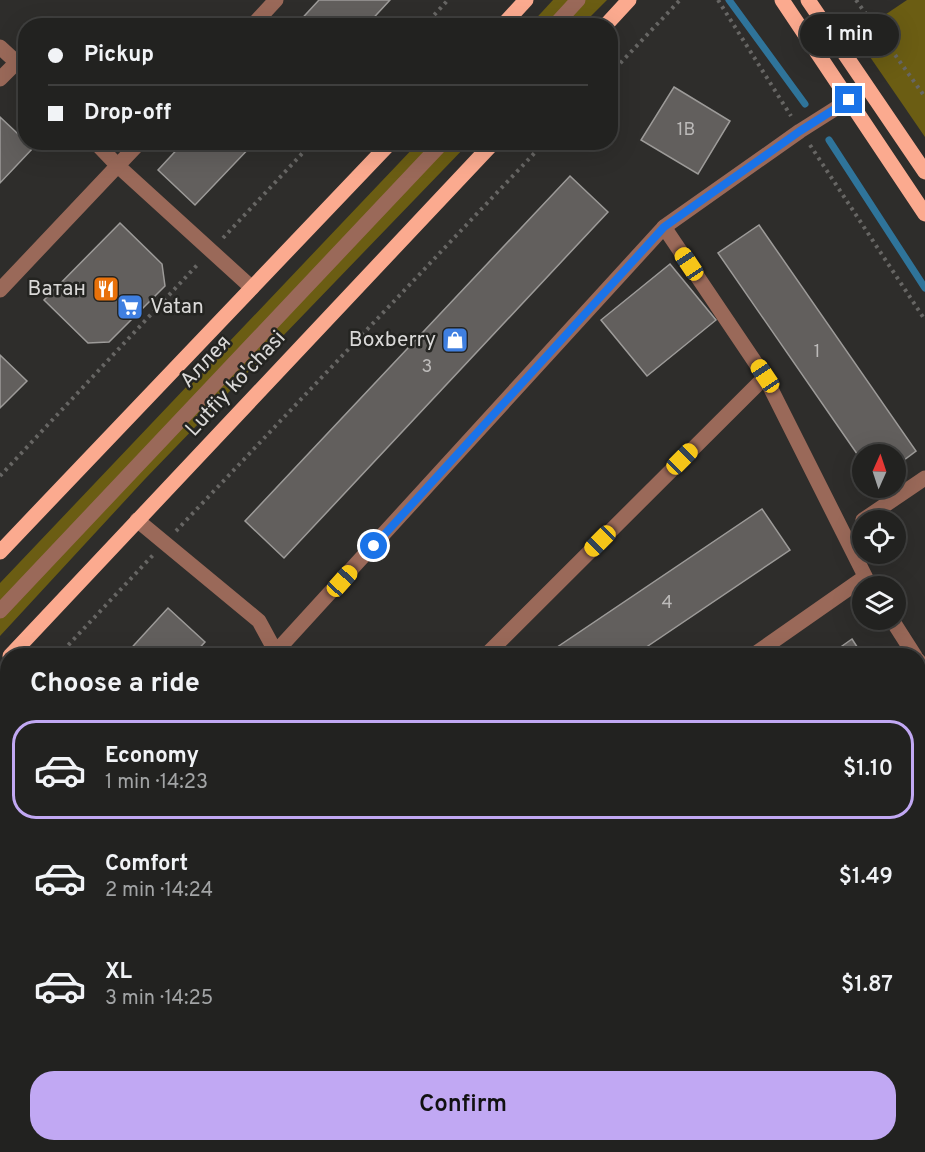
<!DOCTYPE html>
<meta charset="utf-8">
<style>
body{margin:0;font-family:Overpass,sans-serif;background:#2a2a29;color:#f1f3f6;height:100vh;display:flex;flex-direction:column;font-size:22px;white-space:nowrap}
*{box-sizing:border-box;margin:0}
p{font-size:20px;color:#a2a4a5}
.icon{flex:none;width:33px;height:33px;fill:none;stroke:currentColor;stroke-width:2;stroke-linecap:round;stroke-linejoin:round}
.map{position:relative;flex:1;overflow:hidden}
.panel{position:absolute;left:0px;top:648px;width:926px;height:504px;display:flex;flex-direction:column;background:#222220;border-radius:24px 24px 0 0;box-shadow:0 6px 24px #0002,0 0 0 2px #3f3f3e}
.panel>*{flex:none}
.hud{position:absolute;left:18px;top:18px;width:600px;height:132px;border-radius:24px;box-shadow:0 6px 24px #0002,0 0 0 2px #3f3f3e;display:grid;align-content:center;height:132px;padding:0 30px;background:#222220}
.needle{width:39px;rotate:3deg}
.controls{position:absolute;left:852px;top:444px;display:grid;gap:12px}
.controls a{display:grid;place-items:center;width:54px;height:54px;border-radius:50%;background:#222220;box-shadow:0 6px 24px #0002,0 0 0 2px #3f3f3e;font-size:30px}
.end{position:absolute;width:27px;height:27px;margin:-14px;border:8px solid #1a73e8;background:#fff;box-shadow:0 0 0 3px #fff}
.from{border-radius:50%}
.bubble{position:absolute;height:42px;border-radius:21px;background:#222220;box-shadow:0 6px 24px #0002,0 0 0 2px #3f3f3e;font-size:20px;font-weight:600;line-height:42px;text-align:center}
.car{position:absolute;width:18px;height:36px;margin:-18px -9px;border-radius:8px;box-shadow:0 0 4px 2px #0007;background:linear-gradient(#f5c518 24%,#345 0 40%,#f5c518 0 76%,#345 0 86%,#f5c518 0)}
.hud b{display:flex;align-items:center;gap:21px;height:57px;font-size:22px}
.hud b+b{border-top:2px solid #3f3f3e}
.hud i{width:15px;height:15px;background:#f1f3f6}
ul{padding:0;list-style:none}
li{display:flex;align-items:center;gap:18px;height:99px;margin:0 12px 9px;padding:0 18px;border:3px solid transparent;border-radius:24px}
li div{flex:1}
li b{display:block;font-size:22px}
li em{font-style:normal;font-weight:600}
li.current{border-color:#c1a8f3}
li>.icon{width:54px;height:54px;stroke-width:1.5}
h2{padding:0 30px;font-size:27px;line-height:72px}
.primary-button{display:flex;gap:12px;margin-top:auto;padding:12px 30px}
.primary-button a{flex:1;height:69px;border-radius:24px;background:#c1a8f3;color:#111;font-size:24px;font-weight:600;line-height:69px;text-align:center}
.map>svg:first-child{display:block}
</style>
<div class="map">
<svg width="925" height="1152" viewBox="0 0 925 1152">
<rect width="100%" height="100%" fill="#2e2d2b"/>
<path fill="#433029" d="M925 1000V1152H712L707 1145 918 1144V1004Z"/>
<g fill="#6b5d13">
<path d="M553 0H607L582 25 529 26Z"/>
<path d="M907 0H925V137L855 35Z"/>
<path d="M418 143H469L145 479 0 636V583Z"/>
</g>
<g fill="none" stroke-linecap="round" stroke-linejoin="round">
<g stroke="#2f749a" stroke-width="7">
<path d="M729 0 805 104"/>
<path d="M829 140 925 288"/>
</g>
</g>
<g fill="#625f5d" stroke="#9d9b99" stroke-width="1.5">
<path d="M319 0H390L366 26H295Z"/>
<path d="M674 87 730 121 698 174 641 140Z"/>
<path d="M0 117 33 148 0 183Z"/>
<path d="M184 142H255L195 205 158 170Z"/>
<path d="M570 176 608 212 284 558 245 521Z"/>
<path d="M120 223 162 264 165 286 109 342 88 343 44 300Z"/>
<path d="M759 225 916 451 896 466V454H862V461L718 253Z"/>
<path d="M670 264 716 320 647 376 601 320Z"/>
<path d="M0 355 27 381 0 408Z"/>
<path d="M762 509 790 550 633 656H544Z"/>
<path d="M168 608 205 642 192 656H124Z"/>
<path d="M852 639 863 656H828Z"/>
<path d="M8 778V850L0 858V786Z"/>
<path d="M925 785V845L918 850V790Z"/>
<path d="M8 1002V1055L0 1044V1007Z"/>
<path d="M925 1024V1076L918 1065V1029Z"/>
<path d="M68 1144H125L130 1152H74Z"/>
<path d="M389 1144H476L477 1146 467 1152H378Z"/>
<path d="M821 1144H844L850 1152H811Z"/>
</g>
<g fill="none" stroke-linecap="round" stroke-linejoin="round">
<g stroke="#676664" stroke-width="4" stroke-dasharray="3 4.5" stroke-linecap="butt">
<path d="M718 0 791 116"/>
<path d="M856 0 925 97"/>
<path d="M424 26 448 0"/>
<path d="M610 74 680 0"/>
<path d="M810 145 925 320"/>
<path d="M223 238 313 142"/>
<path d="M0 476 199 263"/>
<path d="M176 531 545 142"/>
<path d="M58 656 154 554"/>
<path d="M0 717 8 709"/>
</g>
<g stroke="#9a6959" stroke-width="15">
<path d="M252 26 276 0"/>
<path d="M554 26 578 0"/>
<path d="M0 47 26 71"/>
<path d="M0 79 17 62"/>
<path d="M95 142 118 166 252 288"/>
<path d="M664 227 800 131 849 100"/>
<path d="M0 290 140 142"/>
<path d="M137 520 259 621 278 656"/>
<path d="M863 520 925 478"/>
<path d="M0 611 443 142"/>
<path d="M892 620 915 656"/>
<path d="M272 656 664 227 765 377 870 586"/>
<path d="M485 656 765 377"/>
<path d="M752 656 865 577"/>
<path d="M918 660 925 671"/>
<path d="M918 743 925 738"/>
<path d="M0 945 8 937"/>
<path d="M0 964 8 962"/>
<path d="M918 965 925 960"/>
<path d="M918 1020 925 1016"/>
<path d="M191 1144 195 1152"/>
<path d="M323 1152 334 1144"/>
<path d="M614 1152 628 1144"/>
</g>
<g stroke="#fbaa8f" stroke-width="15">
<path d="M782 0 925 214"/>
<path d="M808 0 925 172"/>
<path d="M502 26 526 0"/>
<path d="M605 26 629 0"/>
<path d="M0 552 391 142"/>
<path d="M10 656 494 142"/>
</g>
</g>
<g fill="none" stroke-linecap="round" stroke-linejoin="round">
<path stroke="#1a73e8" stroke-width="8" d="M374 546 664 227 800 131 849 100"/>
</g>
<defs>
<symbol id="restaurant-square" viewBox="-11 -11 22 22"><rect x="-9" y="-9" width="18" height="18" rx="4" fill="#e8710a" stroke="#242421"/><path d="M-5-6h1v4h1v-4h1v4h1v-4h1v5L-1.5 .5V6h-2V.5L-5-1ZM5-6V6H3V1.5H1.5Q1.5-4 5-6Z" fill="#fff"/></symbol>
<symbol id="supermarket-square" viewBox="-11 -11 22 22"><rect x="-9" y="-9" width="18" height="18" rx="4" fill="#3f7fe0" stroke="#242421"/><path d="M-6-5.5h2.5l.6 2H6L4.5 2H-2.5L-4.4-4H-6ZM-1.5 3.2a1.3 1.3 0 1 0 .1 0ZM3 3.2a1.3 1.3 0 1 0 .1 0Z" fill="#fff"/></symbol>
<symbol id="shop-square" viewBox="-11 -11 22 22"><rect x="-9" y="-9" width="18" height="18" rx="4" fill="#3f7fe0" stroke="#242421"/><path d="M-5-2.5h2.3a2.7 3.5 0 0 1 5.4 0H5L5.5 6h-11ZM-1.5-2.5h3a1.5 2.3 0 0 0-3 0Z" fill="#fff"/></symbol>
</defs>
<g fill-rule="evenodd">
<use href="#restaurant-square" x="91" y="274" width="30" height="30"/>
<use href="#supermarket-square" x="115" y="292" width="30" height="30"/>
<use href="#shop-square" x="440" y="325" width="30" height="30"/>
</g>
<g text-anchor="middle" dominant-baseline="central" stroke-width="5" stroke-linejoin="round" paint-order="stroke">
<g font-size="18" fill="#bcbab9">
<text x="686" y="130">1B</text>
<text x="817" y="352">1</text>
<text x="427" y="367">3</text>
<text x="667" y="603">4</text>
</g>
<g font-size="21" fill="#dad9d8" stroke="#242421" text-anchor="end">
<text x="86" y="289">Ватан</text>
<text x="150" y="307" text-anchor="start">Vatan</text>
<text x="436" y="340">Boxberry</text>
</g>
<g font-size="21" fill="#dad9d8" stroke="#242421">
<text transform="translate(206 362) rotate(-47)">Аллея</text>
<text transform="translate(236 384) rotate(-47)">Lutfiy ko'chasi</text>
</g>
</g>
</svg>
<div class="controls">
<a><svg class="needle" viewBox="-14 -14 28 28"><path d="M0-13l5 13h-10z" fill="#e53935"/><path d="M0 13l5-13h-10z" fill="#a2a4a5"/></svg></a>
<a><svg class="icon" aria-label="locate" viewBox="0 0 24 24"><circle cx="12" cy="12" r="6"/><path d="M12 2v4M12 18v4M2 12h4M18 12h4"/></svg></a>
<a><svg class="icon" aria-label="layers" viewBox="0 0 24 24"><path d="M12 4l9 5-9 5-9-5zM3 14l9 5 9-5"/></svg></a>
</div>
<i class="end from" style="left:374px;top:546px"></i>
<i class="end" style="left:849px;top:100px"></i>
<div class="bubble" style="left:800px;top:14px;width:99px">1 min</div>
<i class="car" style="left:689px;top:264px;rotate:326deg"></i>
<i class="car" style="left:765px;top:376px;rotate:326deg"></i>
<i class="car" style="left:682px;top:459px;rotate:45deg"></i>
<i class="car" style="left:600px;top:541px;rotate:225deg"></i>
<i class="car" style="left:342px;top:581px;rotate:42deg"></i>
<div class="hud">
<b><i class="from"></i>Pickup</b>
<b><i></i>Drop-off</b>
</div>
<section class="panel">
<h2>Choose a ride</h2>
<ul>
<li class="current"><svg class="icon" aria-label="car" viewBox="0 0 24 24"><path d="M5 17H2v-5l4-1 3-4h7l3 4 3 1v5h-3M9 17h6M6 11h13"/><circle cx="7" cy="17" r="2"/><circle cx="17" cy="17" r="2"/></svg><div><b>Economy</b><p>1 min · 14:23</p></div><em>$1.10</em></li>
<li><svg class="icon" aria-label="car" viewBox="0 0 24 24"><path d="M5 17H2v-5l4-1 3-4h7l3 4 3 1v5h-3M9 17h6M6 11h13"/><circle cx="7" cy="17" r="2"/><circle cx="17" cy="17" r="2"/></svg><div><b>Comfort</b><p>2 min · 14:24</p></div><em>$1.49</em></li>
<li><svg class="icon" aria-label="car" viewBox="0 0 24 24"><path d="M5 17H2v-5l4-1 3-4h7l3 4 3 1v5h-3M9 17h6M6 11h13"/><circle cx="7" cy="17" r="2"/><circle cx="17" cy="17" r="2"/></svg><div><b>XL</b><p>3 min · 14:25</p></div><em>$1.87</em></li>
</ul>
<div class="primary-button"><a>Confirm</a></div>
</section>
</div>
